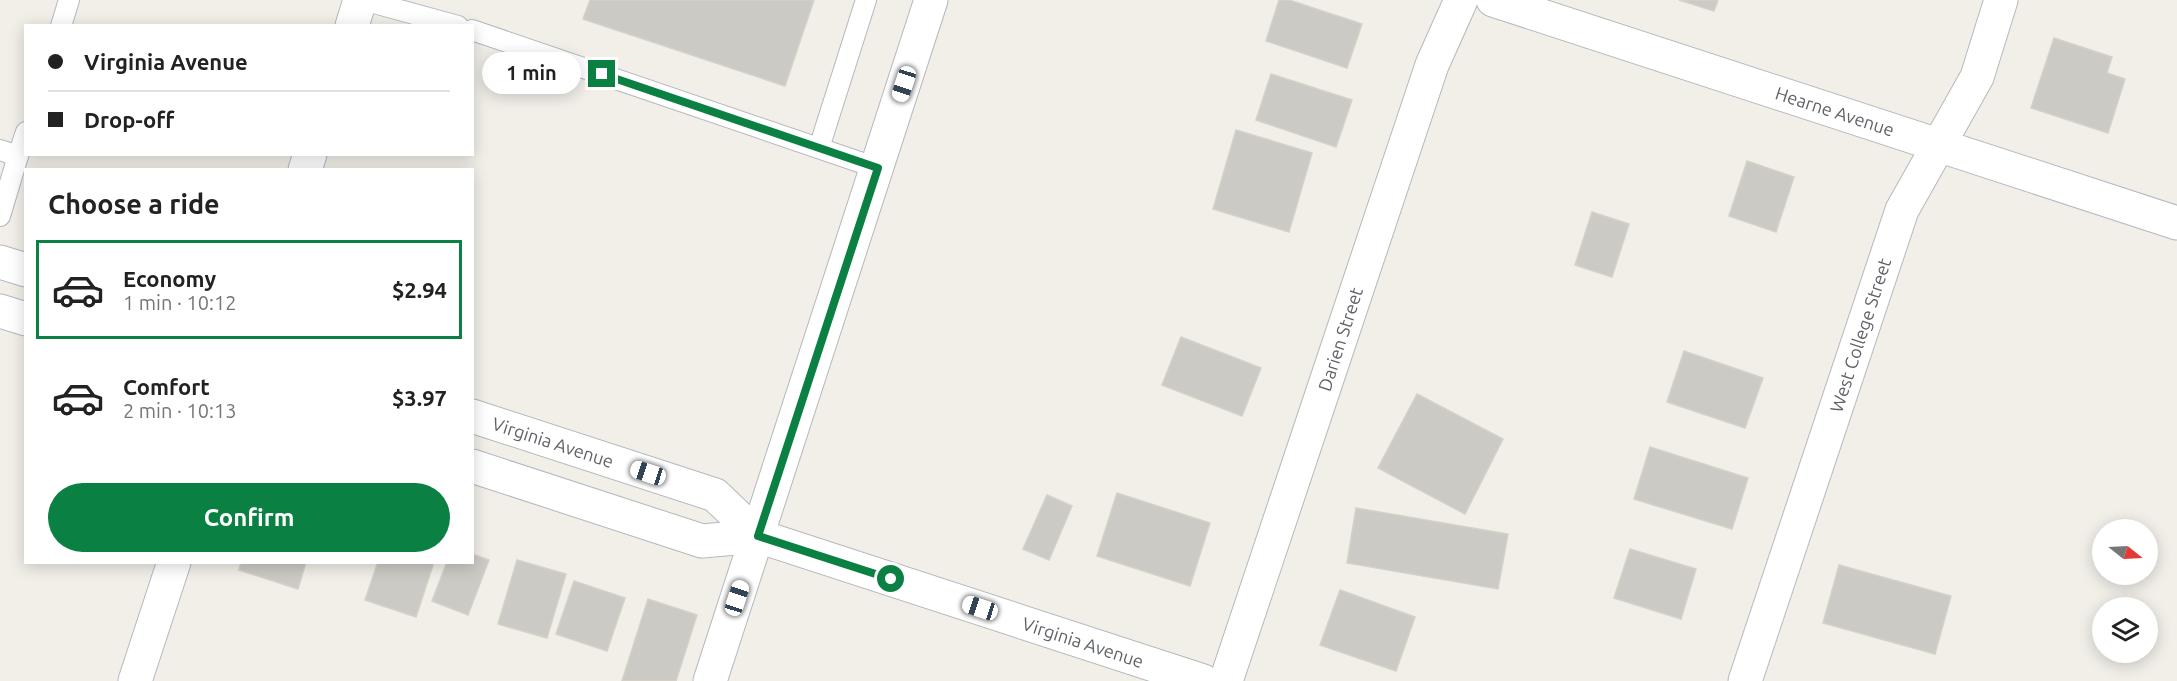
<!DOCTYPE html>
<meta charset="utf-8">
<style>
body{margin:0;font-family:Ubuntu,sans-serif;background:#f6f6f6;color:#222;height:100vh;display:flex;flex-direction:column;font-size:22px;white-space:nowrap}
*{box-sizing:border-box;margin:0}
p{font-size:20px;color:#767676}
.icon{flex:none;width:33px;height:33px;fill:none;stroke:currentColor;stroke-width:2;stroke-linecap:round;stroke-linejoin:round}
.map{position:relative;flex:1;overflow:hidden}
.sheet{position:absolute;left:24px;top:168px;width:450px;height:396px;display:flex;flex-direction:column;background:#fff;border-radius:0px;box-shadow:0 3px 15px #0003}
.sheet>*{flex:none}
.top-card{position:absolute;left:24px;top:24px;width:450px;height:132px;border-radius:0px;box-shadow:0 3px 15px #0003;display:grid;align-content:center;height:132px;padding:0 24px;background:#fff}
.needle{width:39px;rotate:108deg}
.buttons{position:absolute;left:2092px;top:519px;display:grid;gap:12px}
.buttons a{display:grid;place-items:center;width:66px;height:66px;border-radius:50%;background:#fff;box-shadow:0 3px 15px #0003;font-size:30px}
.end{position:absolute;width:27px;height:27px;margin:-14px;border:8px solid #0b8043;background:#fff;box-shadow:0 0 0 3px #fff}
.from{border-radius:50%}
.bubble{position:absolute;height:42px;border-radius:21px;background:#fff;box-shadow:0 3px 15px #0003;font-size:20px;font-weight:700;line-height:42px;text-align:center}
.car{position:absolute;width:18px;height:36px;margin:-18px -9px;border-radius:8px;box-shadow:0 0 4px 2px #0007;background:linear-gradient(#fff 24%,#345 0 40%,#fff 0 76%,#345 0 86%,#fff 0)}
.top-card b{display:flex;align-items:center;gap:21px;height:57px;font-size:22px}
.top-card b+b{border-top:2px solid #e0e0e0}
.top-card i{width:15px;height:15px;background:#222}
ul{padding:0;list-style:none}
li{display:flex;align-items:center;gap:18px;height:99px;margin:0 12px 9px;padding:0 12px;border:3px solid transparent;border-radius:0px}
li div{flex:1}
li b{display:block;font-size:22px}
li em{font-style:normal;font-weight:700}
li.active{border-color:#0b8043}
li>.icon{width:54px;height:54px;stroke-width:1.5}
h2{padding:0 24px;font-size:27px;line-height:72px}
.button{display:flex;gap:12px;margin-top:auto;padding:12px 24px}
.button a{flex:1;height:69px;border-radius:36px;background:#0b8043;color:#fff;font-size:24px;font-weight:700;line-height:69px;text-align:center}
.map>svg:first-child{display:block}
</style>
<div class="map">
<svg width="2177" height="681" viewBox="0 0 2177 681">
<rect width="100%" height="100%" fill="#f1efe8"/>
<g fill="#cccac5" stroke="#d6d1c6" stroke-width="1.5">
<path d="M590 0H814L785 86 583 19Z"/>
<path d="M1279 0H1289L1362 24 1347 68 1266 41Z"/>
<path d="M1679 0H1718L1714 11Z"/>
<path d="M2054 38 2112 57 2107 73 2125 79 2108 133 2031 108Z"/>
<path d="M1271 74 1352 100 1336 147 1256 120Z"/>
<path d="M1236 130 1312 153 1289 232 1213 209Z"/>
<path d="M1747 161 1794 177 1776 232 1729 216Z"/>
<path d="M1592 212 1629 224 1612 277 1575 265Z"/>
<path d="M1181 337 1261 368 1242 416 1162 385Z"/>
<path d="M1684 351 1763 378 1745 428 1667 402Z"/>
<path d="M1417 394 1503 439 1465 514 1378 468Z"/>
<path d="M1650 447 1748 478 1732 529 1634 499Z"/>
<path d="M1117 493 1210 523 1190 586 1097 556Z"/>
<path d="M1047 495 1072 506 1049 560 1023 549Z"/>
<path d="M1356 508 1508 534 1498 589 1347 563Z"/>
<path d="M1630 549 1696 569 1681 619 1614 598Z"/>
<path d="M472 554 489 560 468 615 432 601 447 562H472Z"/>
<path d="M517 560 566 574 547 638 498 624Z"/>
<path d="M241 562H306L298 589 239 570Z"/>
<path d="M378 562H434L416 617 365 600Z"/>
<path d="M1839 565 1951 596 1935 654 1823 623Z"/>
<path d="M574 581 625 598 607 651 556 634Z"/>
<path d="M1340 590 1415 617 1396 671 1320 645Z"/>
<path d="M648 599 697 615 676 681H622Z"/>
</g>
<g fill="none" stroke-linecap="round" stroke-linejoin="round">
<defs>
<g id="lane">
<path d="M363 0 458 26"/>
<path d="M61 26 69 0"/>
<path d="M472 30 877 168"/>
<path d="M819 148 866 0"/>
<path d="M0 150 18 156 26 132"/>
<path d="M0 216 18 156"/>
</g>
<g id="street">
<path d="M352 26 360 0"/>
<path d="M305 170 310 154"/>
<path d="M0 262 26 270"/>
<path d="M0 311 26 319"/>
<path d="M472 416 715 495 758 536"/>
<path d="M472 466 702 541 758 536 1203 681"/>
<path d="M135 681 174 562"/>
<path d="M710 681 931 0"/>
<path d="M1226 681 1432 65 1461 0"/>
<path d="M1745 681 1902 210 1977 77 2001 0"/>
</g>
<path id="secondary" d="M1493 0 2177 223"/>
</defs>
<use href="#lane" stroke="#b5b8bc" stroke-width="22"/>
<use href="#street" stroke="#b5b8bc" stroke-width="35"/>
<use href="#secondary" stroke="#b6babf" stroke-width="35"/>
<use href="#lane" stroke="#fff" stroke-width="20"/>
<use href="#street" stroke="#fff" stroke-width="33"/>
<use href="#secondary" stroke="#fff" stroke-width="33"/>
</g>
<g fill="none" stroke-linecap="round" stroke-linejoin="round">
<path stroke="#0b8043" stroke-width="8" d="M602 74 878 168 758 536 891 579"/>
</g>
<g text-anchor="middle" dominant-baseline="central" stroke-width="6" stroke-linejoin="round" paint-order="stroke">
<g font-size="18" fill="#5f6368" stroke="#fff">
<text transform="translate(1835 111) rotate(18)">Hearne Avenue</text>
<text transform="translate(1860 335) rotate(-72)">West College Street</text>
<text transform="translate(1340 339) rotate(-72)">Darien Street</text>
<text transform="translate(553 442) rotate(18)">Virginia Avenue</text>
<text transform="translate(1083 642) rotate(18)">Virginia Avenue</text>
</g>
</g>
</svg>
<div class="buttons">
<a><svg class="needle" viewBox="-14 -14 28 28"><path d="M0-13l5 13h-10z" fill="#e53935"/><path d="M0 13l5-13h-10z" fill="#767676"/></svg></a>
<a><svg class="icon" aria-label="layers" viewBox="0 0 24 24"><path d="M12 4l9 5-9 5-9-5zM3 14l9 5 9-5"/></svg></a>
</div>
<i class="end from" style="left:891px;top:579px"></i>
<i class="end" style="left:602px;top:74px"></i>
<div class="bubble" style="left:482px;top:52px;width:99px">1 min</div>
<i class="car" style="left:904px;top:84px;rotate:198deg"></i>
<i class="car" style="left:648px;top:473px;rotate:288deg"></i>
<i class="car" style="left:737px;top:598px;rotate:18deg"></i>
<i class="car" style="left:980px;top:608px;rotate:288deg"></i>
<div class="top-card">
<b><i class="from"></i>Virginia Avenue</b>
<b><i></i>Drop-off</b>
</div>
<section class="sheet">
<h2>Choose a ride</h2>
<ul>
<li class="active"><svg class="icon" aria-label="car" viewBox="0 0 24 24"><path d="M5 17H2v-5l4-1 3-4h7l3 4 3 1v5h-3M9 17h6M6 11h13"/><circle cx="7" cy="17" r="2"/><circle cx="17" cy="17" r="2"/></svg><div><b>Economy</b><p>1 min · 10:12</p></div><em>$2.94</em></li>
<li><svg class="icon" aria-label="car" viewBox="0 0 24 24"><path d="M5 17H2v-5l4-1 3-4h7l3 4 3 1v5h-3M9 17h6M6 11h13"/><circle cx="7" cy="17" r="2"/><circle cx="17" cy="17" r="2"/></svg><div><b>Comfort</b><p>2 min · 10:13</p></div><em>$3.97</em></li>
</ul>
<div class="button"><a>Confirm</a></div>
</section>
</div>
